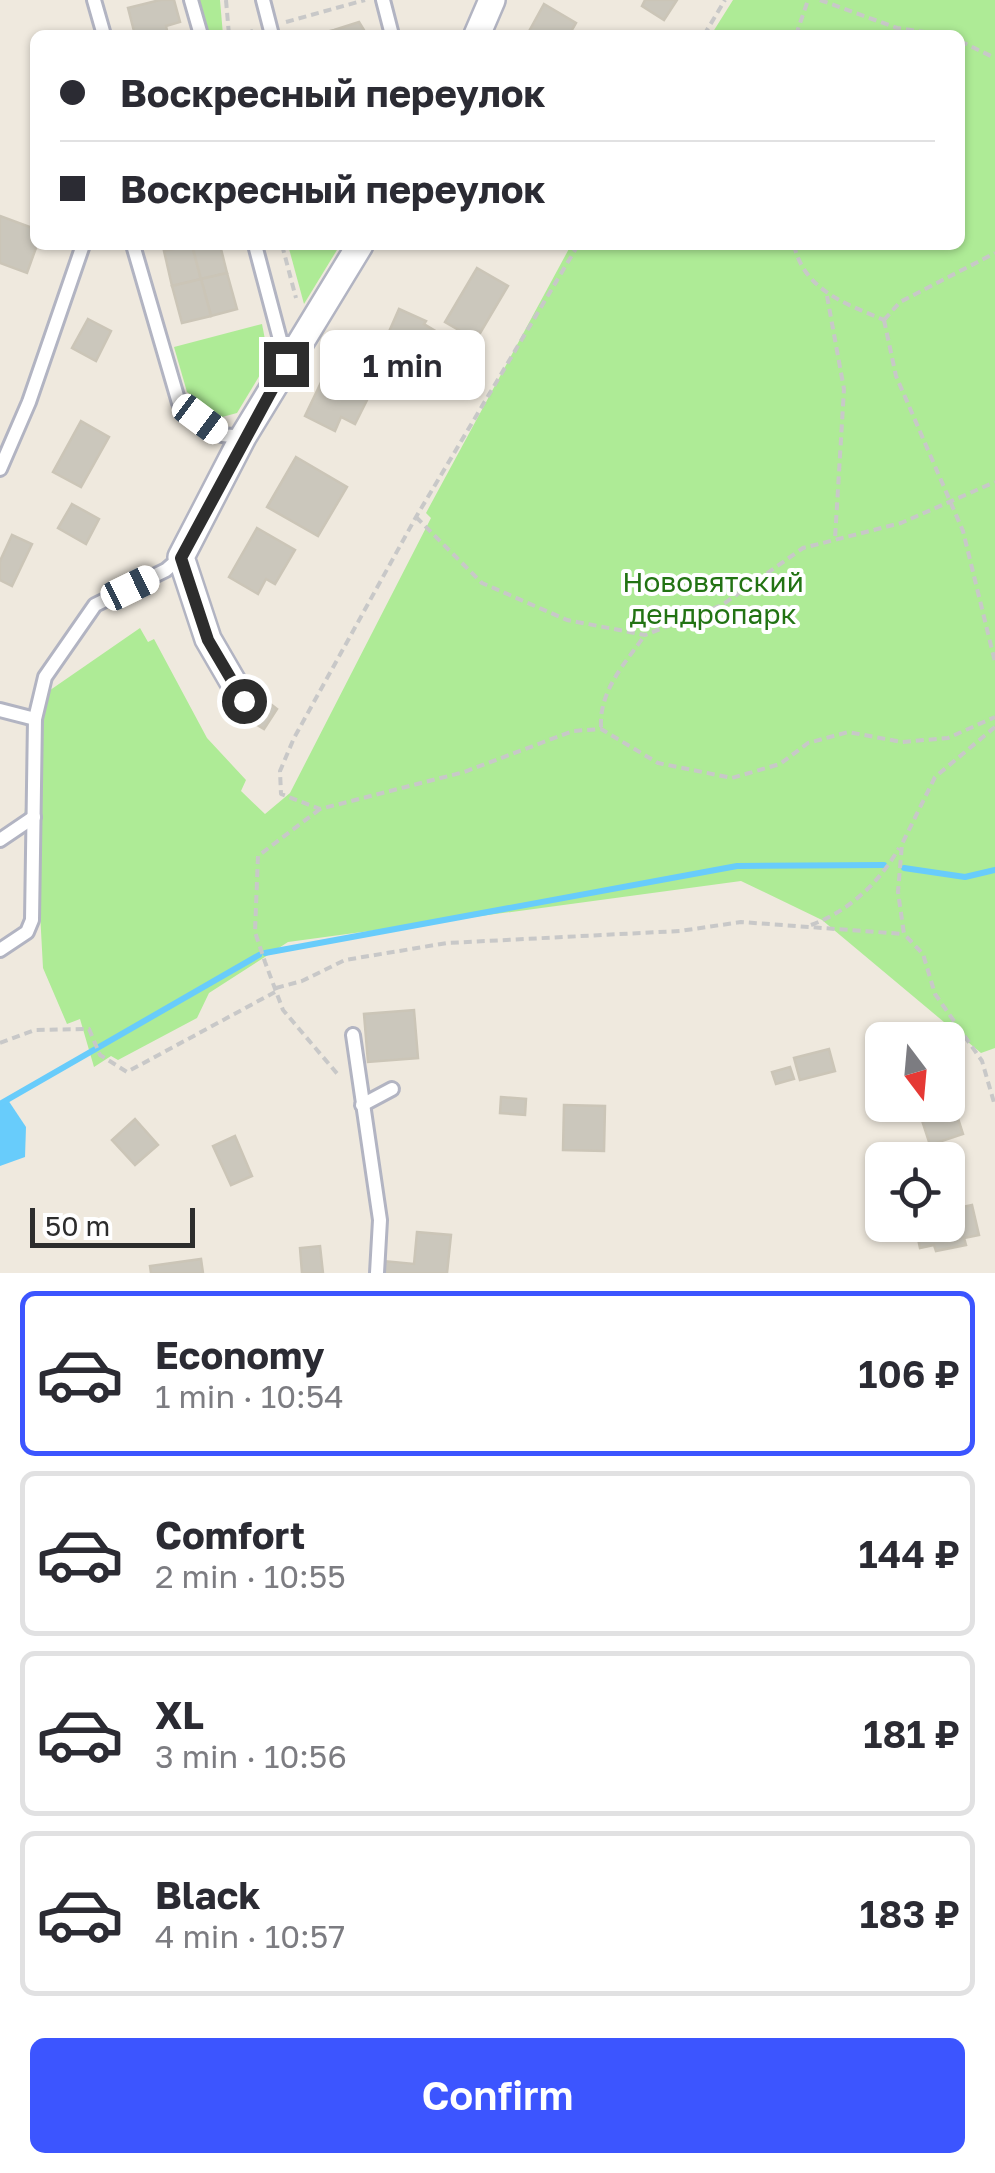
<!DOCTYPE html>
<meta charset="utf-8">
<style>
body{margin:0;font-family:"Golos Text",sans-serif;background:#f7f7f7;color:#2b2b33;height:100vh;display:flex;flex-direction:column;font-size:38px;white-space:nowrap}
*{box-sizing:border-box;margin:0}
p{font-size:32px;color:#7c7c81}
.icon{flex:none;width:55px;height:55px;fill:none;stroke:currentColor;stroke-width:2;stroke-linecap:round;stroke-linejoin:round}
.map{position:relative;height:1273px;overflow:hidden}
.details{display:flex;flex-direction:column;background:#fff;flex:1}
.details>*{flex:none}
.top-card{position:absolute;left:30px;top:30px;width:935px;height:220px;border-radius:15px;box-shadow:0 2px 8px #0004;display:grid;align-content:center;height:220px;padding:0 30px;background:#fff}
.needle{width:65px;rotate:164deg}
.buttons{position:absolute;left:865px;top:1022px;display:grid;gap:20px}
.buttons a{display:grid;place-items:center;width:100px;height:100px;border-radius:15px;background:#fff;box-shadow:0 2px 8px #0004;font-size:50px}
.scale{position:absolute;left:30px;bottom:25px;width:165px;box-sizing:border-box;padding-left:10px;border:5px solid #2d2d2d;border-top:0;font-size:28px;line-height:35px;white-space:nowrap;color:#2d2d2d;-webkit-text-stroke:8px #fff;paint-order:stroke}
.end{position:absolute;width:45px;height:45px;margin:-22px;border:12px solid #2d2d2d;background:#fff;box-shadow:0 0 0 5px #fff}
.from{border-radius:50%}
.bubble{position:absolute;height:70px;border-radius:15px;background:#fff;box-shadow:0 2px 8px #0004;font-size:32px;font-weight:600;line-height:70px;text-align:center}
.car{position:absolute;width:30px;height:60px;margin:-30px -15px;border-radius:12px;box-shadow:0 0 8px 2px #0007;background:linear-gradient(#fff 24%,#345 0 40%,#fff 0 76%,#345 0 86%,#fff 0)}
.top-card b{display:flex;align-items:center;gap:35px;height:95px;font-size:38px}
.top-card b+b{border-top:2px solid #e1e1e2}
.top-card i{width:25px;height:25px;background:#2b2b33}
ul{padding:18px 0 0;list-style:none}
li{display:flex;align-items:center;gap:30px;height:165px;margin:0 20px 15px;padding:0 10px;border:5px solid #e1e1e2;border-radius:15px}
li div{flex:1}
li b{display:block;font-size:38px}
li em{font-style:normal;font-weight:600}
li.on{border-color:#3c55ff}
li>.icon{width:90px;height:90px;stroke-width:1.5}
.cta{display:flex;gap:20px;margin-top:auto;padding:20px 30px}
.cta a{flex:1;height:115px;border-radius:15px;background:#3c55ff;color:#fff;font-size:40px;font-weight:600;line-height:115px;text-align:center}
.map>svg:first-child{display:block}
</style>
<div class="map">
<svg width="995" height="1273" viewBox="0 0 995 1273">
<rect width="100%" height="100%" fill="#efe9de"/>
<g fill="#aeeb96">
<path d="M199 0H220L223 35H208Z"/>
<path d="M733 0H995V1048L981 1053 822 920 741 881 288 942 209 993 197 1018 118 1060 111 1056 94 1067 80 1019 67 1024 43 968 38 875 24 828 30 704 140 628 148 642 154 639 207 738 246 780 241 791 265 814 290 793 431 518 426 513 571 245H960V35H711Z"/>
<path d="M288 245H340L304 304Z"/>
<path d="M262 324 269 360 237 413 222 417 187 392 174 347Z"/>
</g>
<path fill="#68ccfb" d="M8 1100 26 1127 25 1157 0 1166V1101Z"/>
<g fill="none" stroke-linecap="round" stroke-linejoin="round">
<g stroke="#68ccfb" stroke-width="6">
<path d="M904 868 965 877 995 870"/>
<path d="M265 953 737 866 884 865"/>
<path d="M0 1104 259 955"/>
</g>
</g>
<g fill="#cbc7bc" stroke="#cbc5b7" stroke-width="2.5">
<path d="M160 0H174L180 22 166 26 168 35H135L128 8Z"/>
<path d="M645 0H677L664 20 642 6Z"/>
<path d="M544 4 576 23 569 35H527Z"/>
<path d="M359 22 367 35H315L334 30Z"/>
<path d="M0 216 35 229 37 245 27 273 0 263Z"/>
<path d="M192 245 201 279 172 286 164 251Z"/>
<path d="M192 245H220L227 273 201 279Z"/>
<path d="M477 268 508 286 476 340 445 322Z"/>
<path d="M227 273 237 309 211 316 201 279Z"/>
<path d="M201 279 211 316 182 323 172 286Z"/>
<path d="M399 309 426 321 424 324 442 335 425 368 409 366 404 375 377 359Z"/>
<path d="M88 319 111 331 96 361 72 348Z"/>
<path d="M327 370 371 392 355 424 341 417 335 431 305 416Z"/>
<path d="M81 421 109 437 81 487 53 472Z"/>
<path d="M296 457 347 487 318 536 267 507Z"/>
<path d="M72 504 99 519 86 544 58 528Z"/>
<path d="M257 528 295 550 275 584 266 579 258 594 229 577Z"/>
<path d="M12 535 32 544 12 586 0 580V561Z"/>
<path d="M268 702 277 709 264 729 254 723Z"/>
<path d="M414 1010 418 1058 368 1062 364 1014Z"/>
<path d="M924 1025 925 1040H891L890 1028Z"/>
<path d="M829 1049 835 1071 800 1080 794 1058Z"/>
<path d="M790 1067 794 1079 776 1084 772 1072Z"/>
<path d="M949 1091 963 1134 930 1145 917 1105H948Z"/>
<path d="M501 1097 526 1099 525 1115 500 1113Z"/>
<path d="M564 1105 605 1106 604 1151 563 1150Z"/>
<path d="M135 1119 158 1145 135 1165 112 1140Z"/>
<path d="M235 1136 252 1176 231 1185 213 1146Z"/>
<path d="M972 1205 979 1235 964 1238 966 1245 936 1251 934 1245 920 1248 915 1225H948V1210Z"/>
<path d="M417 1232 451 1235 447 1273H383L384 1261 414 1264Z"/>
<path d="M320 1246 323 1273H302L300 1248Z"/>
<path d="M201 1259 203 1273H151L150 1266Z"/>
</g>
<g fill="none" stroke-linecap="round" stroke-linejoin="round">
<defs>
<g id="lane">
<path d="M94 0 104 35"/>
<path d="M191 0 201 35"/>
<path d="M263 0 272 35"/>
<path d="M383 0 392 35"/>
<path d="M133 245 179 403 222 435 243 437"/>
<path d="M255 245 286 362"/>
<path d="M0 469 29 402 83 245"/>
<path d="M0 710 35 719"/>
<path d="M0 840 34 817"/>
<path d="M0 950 27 932 32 920 35 719 45 677 95 605 166 570 181 557"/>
<path d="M353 1035 380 1220 377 1273"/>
<path d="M362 1105 392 1089"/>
</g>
<g id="street">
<path d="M477 35 492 0"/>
<path d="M244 701 208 639 181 557 243 437 360 245"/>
</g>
</defs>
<use href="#lane" stroke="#b2b4c2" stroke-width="18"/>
<use href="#street" stroke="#b2b4c2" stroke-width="30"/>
<g stroke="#c8c8c8" stroke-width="4" stroke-dasharray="8 5" stroke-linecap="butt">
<path d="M226 0 229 35"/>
<path d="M820 0 897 28 945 35"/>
<path d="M286 22 365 0"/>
<path d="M238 35 253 31"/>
<path d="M704 35 725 0"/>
<path d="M796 35 808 0"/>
<path d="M960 41 995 58"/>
<path d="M282 245 296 298"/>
<path d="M578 245 416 517 294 738 280 771 281 794 320 809 464 772 573 731 601 729 658 763 732 778 780 764 808 743 848 732 902 742 948 738 995 717"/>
<path d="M794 245C804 290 846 304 884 320"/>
<path d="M827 296 844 389 835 539"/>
<path d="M884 320 896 376 963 531 995 662"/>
<path d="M884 320 900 302 995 253"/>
<path d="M416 517 482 583 567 620 645 635 722 605 803 548 901 523 995 482"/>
<path d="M601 727C599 691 625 663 645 635"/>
<path d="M995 727 935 777 902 844 898 892 904 934 923 954 935 994 982 1061 995 1106"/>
<path d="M320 809 258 856 255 932 265 962 283 1010 340 1077"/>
<path d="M811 925C849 911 879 883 899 848"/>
<path d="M276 988 302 981 345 960 447 943 680 931 741 922 904 934"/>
<path d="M0 1043 35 1030 89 1029 100 1055 127 1072 275 992"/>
</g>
<use href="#lane" stroke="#fff" stroke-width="12"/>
<use href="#street" stroke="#fff" stroke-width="25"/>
</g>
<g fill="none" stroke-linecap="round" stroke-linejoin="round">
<path stroke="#2d2d2d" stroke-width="12" d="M244 701 208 640 181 558 286 364"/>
</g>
<g text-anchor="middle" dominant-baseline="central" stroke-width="8" stroke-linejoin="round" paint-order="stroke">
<g font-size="28" fill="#227313" stroke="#fff">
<text x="713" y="581">Нововятский<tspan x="713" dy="32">дендропарк</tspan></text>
</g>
</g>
</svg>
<div class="buttons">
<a><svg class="needle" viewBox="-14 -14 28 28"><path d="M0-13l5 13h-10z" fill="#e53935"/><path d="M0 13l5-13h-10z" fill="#7c7c81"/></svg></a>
<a><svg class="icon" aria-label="locate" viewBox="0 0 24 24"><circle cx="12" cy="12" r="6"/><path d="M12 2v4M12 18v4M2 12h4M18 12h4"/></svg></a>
</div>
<div class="scale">50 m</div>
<i class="end from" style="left:244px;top:701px"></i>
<i class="end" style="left:286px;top:364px"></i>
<div class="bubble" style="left:320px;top:330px;width:165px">1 min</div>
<i class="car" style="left:200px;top:419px;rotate:127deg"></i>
<i class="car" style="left:130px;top:588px;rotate:64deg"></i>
<div class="top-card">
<b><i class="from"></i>Воскресный переулок</b>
<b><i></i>Воскресный переулок</b>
</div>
</div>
<section class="details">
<ul>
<li class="on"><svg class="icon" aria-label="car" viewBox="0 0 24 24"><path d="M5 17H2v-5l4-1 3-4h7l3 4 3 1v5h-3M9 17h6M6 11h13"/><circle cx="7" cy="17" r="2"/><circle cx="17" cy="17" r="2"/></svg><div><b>Economy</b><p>1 min · 10:54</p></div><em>106 ₽</em></li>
<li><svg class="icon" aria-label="car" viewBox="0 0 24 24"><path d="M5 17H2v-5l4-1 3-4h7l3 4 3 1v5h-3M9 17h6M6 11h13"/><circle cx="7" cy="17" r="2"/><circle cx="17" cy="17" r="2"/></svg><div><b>Comfort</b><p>2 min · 10:55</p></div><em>144 ₽</em></li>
<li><svg class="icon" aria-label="car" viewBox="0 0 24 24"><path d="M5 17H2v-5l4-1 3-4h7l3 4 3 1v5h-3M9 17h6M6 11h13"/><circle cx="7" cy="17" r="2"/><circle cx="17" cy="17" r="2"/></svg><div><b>XL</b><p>3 min · 10:56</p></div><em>181 ₽</em></li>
<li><svg class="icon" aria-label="car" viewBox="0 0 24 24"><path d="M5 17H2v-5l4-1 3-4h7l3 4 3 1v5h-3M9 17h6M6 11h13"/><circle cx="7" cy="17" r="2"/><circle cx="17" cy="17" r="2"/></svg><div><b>Black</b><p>4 min · 10:57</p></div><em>183 ₽</em></li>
</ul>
<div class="cta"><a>Confirm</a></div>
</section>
